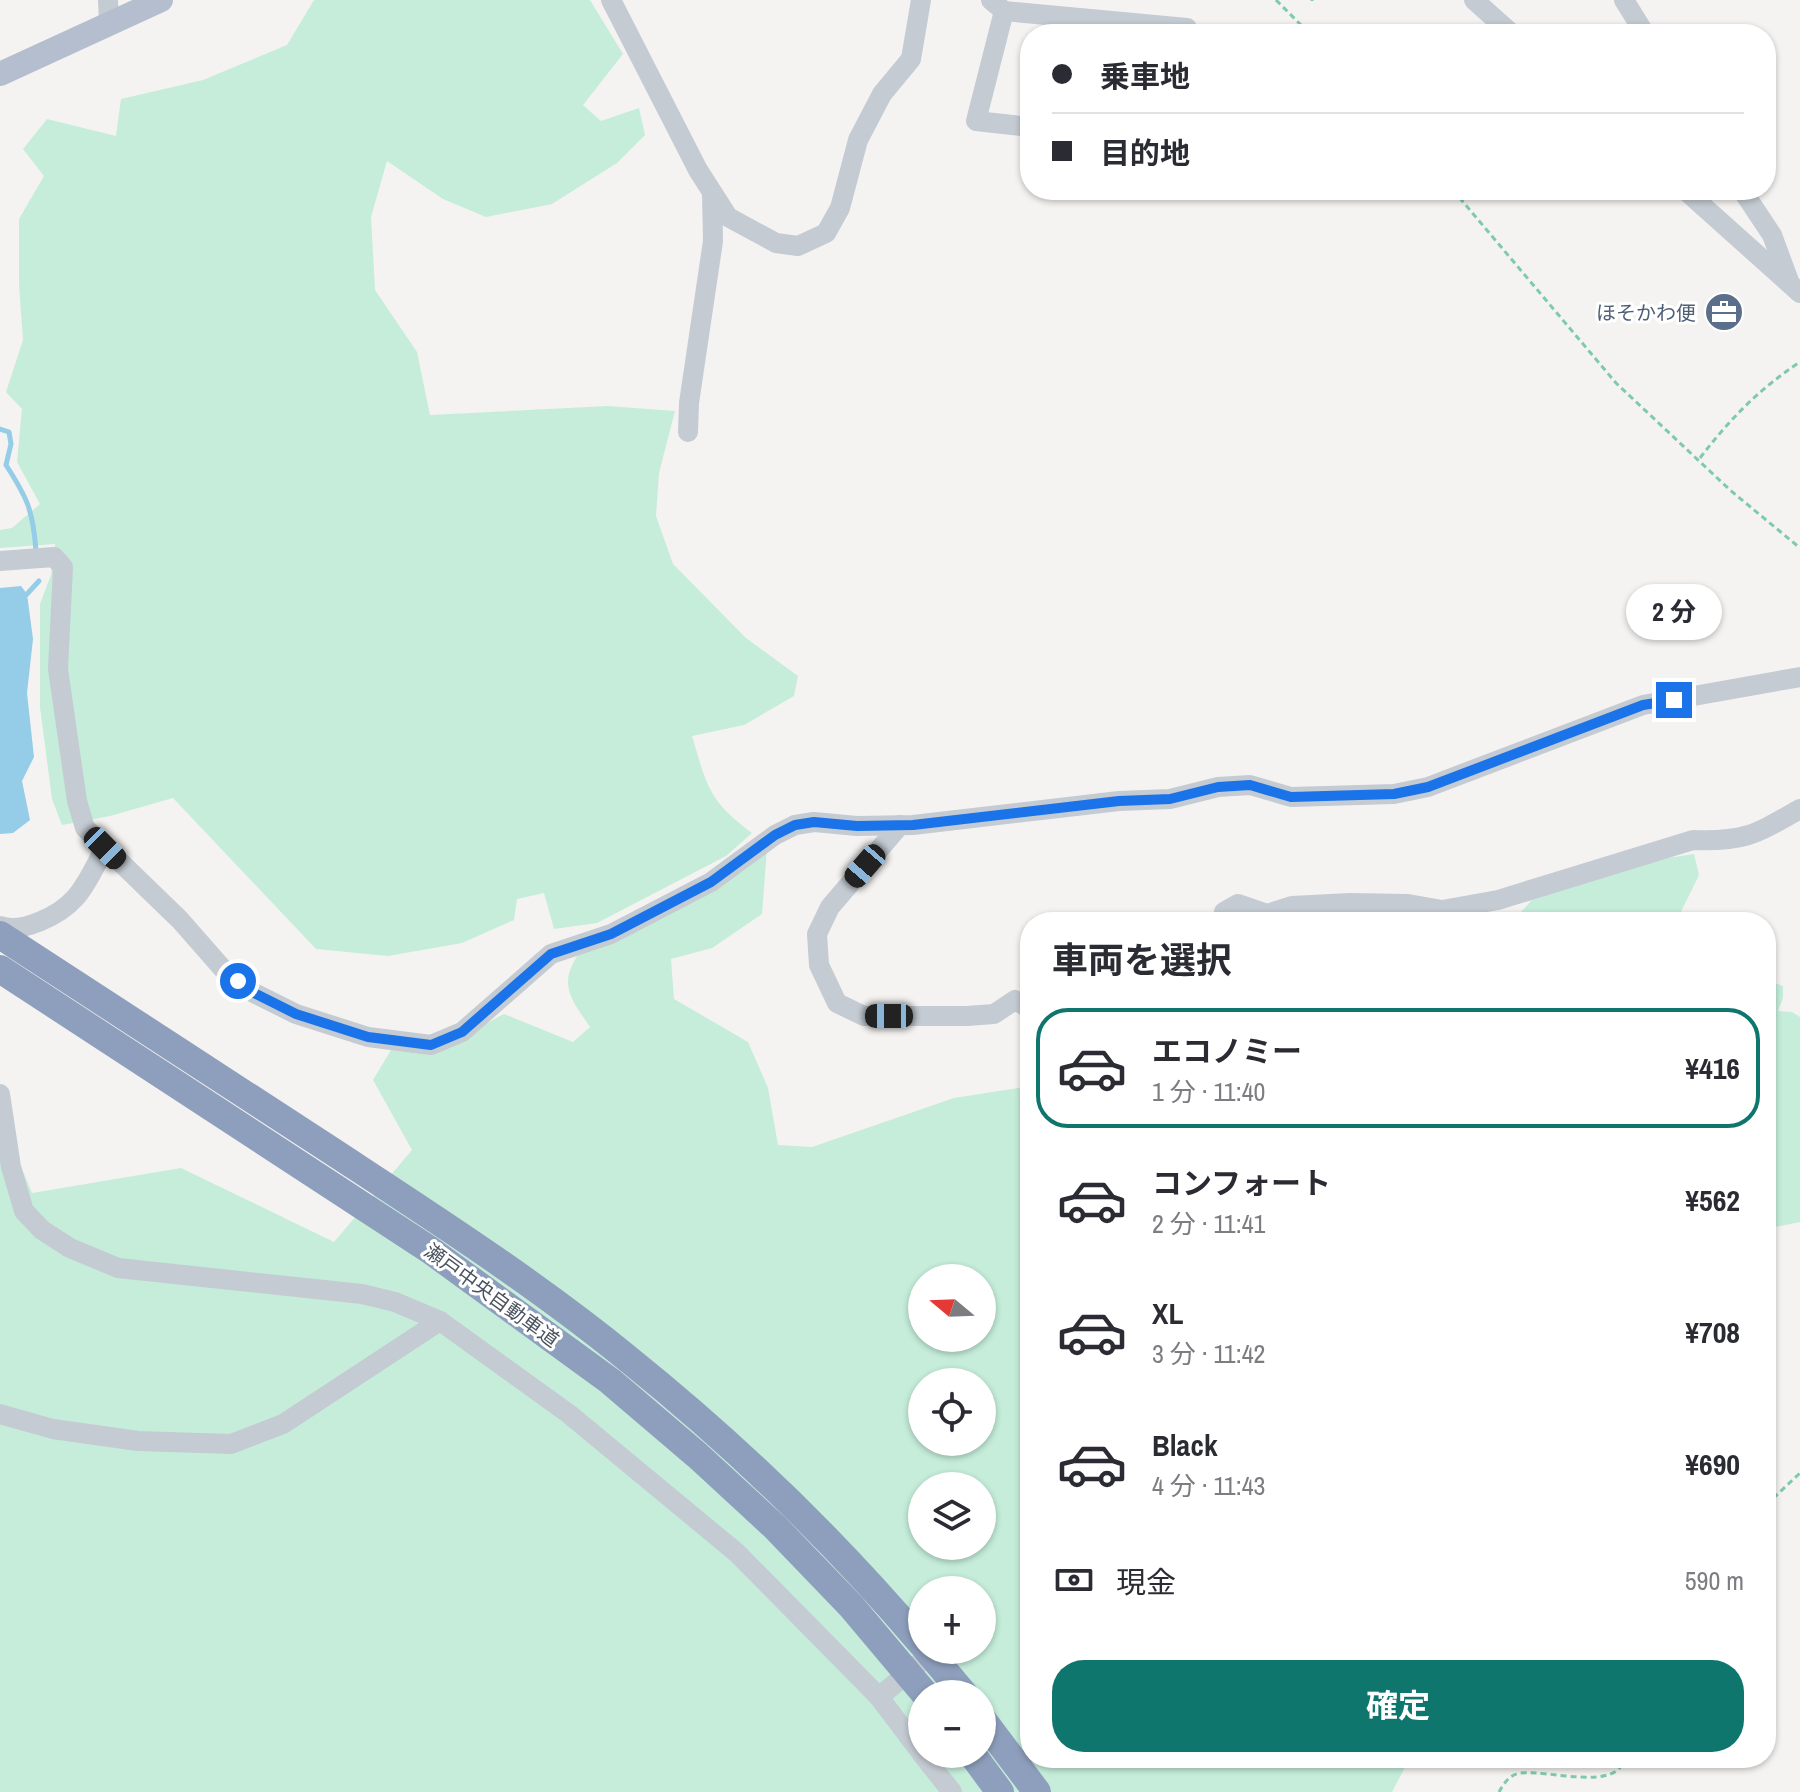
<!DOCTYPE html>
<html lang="ja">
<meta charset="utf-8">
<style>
body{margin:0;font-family:"Archivo Narrow","Noto Sans JP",sans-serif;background:#f7f7f7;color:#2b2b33;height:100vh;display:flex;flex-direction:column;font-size:30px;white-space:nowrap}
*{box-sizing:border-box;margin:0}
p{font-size:26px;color:#7c7c81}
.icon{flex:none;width:44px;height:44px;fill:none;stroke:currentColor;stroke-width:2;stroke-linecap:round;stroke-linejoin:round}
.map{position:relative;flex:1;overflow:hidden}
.details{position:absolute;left:1020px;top:912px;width:756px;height:856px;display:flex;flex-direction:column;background:#fff;border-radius:32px;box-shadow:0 2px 6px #0004}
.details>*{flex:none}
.banner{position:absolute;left:1020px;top:24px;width:756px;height:176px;border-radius:32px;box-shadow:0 2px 6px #0004;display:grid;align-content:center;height:176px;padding:0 32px;background:#fff}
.needle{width:52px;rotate:289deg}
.controls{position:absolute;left:908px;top:1264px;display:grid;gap:16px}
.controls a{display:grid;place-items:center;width:88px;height:88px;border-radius:50%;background:#fff;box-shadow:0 2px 6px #0004;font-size:40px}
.end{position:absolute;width:36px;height:36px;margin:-18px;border:10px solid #1a73e8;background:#fff;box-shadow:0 0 0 4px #fff}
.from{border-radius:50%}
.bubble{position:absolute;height:56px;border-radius:28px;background:#fff;box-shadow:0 2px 6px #0004;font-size:26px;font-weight:700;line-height:56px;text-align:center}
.car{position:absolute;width:24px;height:48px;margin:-24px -12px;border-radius:10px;box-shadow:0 0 6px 2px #0007;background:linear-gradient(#222 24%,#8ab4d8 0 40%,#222 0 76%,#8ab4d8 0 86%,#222 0)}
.banner b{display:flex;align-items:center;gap:28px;height:76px;font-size:30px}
.banner b+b{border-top:2px solid #e1e1e2}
.banner i{width:20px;height:20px;background:#2b2b33}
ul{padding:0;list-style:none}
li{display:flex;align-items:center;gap:24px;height:120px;margin:0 16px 12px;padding:0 16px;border:4px solid transparent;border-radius:32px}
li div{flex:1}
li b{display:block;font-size:30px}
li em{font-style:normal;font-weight:700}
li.selected{border-color:#0f766e}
li>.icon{width:72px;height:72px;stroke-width:1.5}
h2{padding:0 32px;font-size:36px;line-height:96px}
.pay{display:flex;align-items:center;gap:20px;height:88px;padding:0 32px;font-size:30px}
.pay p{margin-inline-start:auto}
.button{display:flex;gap:16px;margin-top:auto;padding:16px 32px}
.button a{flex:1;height:92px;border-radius:32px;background:#0f766e;color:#fff;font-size:32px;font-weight:700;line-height:92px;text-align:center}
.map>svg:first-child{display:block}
</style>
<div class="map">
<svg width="1800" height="1792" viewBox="0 0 1800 1792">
<rect width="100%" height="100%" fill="#f4f3f2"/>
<g fill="#c5edda" fill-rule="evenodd">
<path d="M314 0H590L623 54 583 105 601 121 639 108 645 135 617 163 552 204 486 217 443 199 387 161 371 217 375 290 417 352 430 415 608 406 675 411 659 473 656 516 673 564 746 638 798 676 794 696 744 725 692 736C707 786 708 800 752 833L726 856 597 923 554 929 544 893 517 899 514 920 462 943 388 956 316 949 173 798 110 816 62 825 52 799 40 707V604L51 575 55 544 0 548V530L12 528 40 504 17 462 22 409 6 392 23 340 19 285V219L44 176 23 149 47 119 116 136 121 99 203 80 287 45Z"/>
<path d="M767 848 762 914 712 948 671 959 674 999 748 1042 768 1088 778 1145 812 1147 954 1098 1030 1086V1758H1410L1392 1792H0V1116L32 1193 181 1168 334 1242 412 1150 373 1080 391 1050 432 1052 504 1014 573 1042 590 1027C571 999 557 984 580 952ZM922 1278H982V1338H922ZM922 1382H982V1442H922ZM922 1486H982V1546H922ZM922 1590H982V1650H922ZM922 1694H982V1754H922Z"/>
<path d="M1694 854 1699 875 1676 922H1512L1532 900 1661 859Z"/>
<path d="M1775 983 1783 986V998L1778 1011 1792 1012 1800 1017V1222L1766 1229V987Z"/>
</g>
<path fill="#95cce7" d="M21 586 27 594 33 639 27 693 34 757 22 781 30 820 13 833 0 834V588Z"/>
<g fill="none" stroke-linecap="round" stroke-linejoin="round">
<g stroke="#95cce7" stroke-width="5">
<path d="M0 429 9 432 11 444 6 465C28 499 33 511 36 551"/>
<path d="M27 594 39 581"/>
</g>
<g stroke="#7fcaae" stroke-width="3" stroke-dasharray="6 4" stroke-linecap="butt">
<path d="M1276 0 1310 34"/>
<path d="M1312 0V1"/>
<path d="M1453 190 1616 383 1730 490 1800 548"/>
<path d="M1700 458C1730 419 1759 389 1800 362"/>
<path d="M1766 1505 1800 1473"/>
<path d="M1499 1792C1504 1783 1510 1774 1521 1773 1550 1770 1619 1792 1624 1758"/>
</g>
<g stroke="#c4cbd2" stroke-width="20">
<path d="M108 0 109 23"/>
<path d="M611 0 698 170 728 217 776 243 798 246 826 233 840 208 858 140 882 94 911 59 921 0"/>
<path d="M991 0 1004 11 976 121 1030 127"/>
<path d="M1474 0 1512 34"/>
<path d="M1624 0 1645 34"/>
<path d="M1004 11 1187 28"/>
<path d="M1685 190 1800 293"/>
<path d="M1742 190 1772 235 1789 281"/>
<path d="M688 432 689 403 713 241 712 193"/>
<path d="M0 561 54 557 63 567 58 669 77 801 85 828 180 920 223 969 254 993 296 1014 368 1037 431 1045 462 1032 551 954 611 934 711 882 775 835 795 825 814 822 857 826 913 825 1119 801 1170 799 1218 787 1250 785 1291 797 1394 794 1428 787 1643 705 1800 677"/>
<path d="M900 825 830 907 817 934 819 965 837 1003 864 1016H967L994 1014 1015 1000 1030 1009"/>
<path d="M1221 922 1224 912 1238 904 1267 914 1292 906 1350 903 1408 904 1442 910 1498 900 1693 840C1745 842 1756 834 1800 809"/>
<path d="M0 926C22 934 60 915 75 898 87 885 96 864 105 848"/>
<path d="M0 1094 11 1167 24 1211 42 1230 70 1248 118 1268 362 1294 395 1302 440 1321 569 1414 737 1553 879 1697 922 1754"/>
<path d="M0 1414 53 1429 138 1441 231 1444 283 1424 440 1321"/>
<path d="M879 1697 935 1650"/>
<path d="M922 1754 952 1792"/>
</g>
<path stroke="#b4bece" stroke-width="24" d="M0 74 161 0"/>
<g stroke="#8e9fbd" stroke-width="28">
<path d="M0 935C112 1008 223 1080 335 1153 434 1218 535 1283 627 1358 734 1444 833 1539 922 1644"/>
<path d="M0 969 430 1250 610 1381 698 1456 775 1527 851 1606 925 1694"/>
<path d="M927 1650 964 1694"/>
<path d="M982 1719 1037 1792"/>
<path d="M972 1754 1000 1792"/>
</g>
</g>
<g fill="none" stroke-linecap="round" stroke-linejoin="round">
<path stroke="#1a73e8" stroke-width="10" d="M238 981 254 993 296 1014 368 1037 431 1045 462 1032 551 954 611 934 711 882 775 835 795 825 814 822 857 826 913 825 1119 801 1170 799 1218 787 1250 785 1291 797 1394 794 1428 787 1643 705 1674 700"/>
</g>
<defs>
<symbol id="office-disc" viewBox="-11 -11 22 22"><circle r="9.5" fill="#5c6f8a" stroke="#fff"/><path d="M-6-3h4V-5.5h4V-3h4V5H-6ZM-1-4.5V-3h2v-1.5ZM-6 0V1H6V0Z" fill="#fff"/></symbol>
</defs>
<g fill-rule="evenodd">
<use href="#office-disc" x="1702" y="290" width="44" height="44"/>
</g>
<g text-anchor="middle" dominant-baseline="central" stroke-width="6" stroke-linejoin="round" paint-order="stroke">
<g font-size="20" fill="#4e5e75" stroke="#fff" text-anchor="end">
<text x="1696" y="312">ほそかわ便</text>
</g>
<g font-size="20" fill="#4b535f" stroke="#fff">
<text transform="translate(492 1295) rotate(36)">瀬戸中央自動車道</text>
</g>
</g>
</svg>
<div class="controls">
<a><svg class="needle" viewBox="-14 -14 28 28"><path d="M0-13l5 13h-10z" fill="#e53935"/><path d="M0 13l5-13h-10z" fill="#7c7c81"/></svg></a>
<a><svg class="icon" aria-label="locate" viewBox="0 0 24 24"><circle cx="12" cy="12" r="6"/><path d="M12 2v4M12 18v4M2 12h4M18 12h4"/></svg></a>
<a><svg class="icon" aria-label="layers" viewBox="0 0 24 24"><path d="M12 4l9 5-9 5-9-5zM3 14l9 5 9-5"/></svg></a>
<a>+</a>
<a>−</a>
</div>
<i class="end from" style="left:238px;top:981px"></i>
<i class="end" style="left:1674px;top:700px"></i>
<div class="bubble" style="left:1626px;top:584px;width:96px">2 分</div>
<i class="car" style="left:105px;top:848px;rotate:135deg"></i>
<i class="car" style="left:865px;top:866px;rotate:221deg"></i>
<i class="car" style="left:889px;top:1016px;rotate:270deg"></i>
<div class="banner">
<b><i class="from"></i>乗車地</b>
<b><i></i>目的地</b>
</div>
<section class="details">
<h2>車両を選択</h2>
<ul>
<li class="selected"><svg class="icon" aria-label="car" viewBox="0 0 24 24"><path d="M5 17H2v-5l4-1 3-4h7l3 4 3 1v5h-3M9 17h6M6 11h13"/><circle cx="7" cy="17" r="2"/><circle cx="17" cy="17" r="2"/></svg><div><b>エコノミー</b><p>1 分 · 11:40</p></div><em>¥416</em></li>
<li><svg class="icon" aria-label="car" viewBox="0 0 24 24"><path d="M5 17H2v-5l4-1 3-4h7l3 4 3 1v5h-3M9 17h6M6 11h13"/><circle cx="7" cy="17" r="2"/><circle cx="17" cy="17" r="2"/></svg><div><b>コンフォート</b><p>2 分 · 11:41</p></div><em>¥562</em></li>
<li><svg class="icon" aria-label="car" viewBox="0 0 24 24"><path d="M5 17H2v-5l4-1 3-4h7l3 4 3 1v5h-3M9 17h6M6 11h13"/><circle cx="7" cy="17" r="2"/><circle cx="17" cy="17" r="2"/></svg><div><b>XL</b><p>3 分 · 11:42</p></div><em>¥708</em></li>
<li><svg class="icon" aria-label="car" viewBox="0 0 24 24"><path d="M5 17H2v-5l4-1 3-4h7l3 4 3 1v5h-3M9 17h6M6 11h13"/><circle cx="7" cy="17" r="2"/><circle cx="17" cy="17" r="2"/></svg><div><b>Black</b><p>4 分 · 11:43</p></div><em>¥690</em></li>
</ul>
<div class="pay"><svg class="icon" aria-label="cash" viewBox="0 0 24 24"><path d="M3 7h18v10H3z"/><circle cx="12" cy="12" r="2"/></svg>現金<p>590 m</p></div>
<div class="button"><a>確定</a></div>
</section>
</div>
